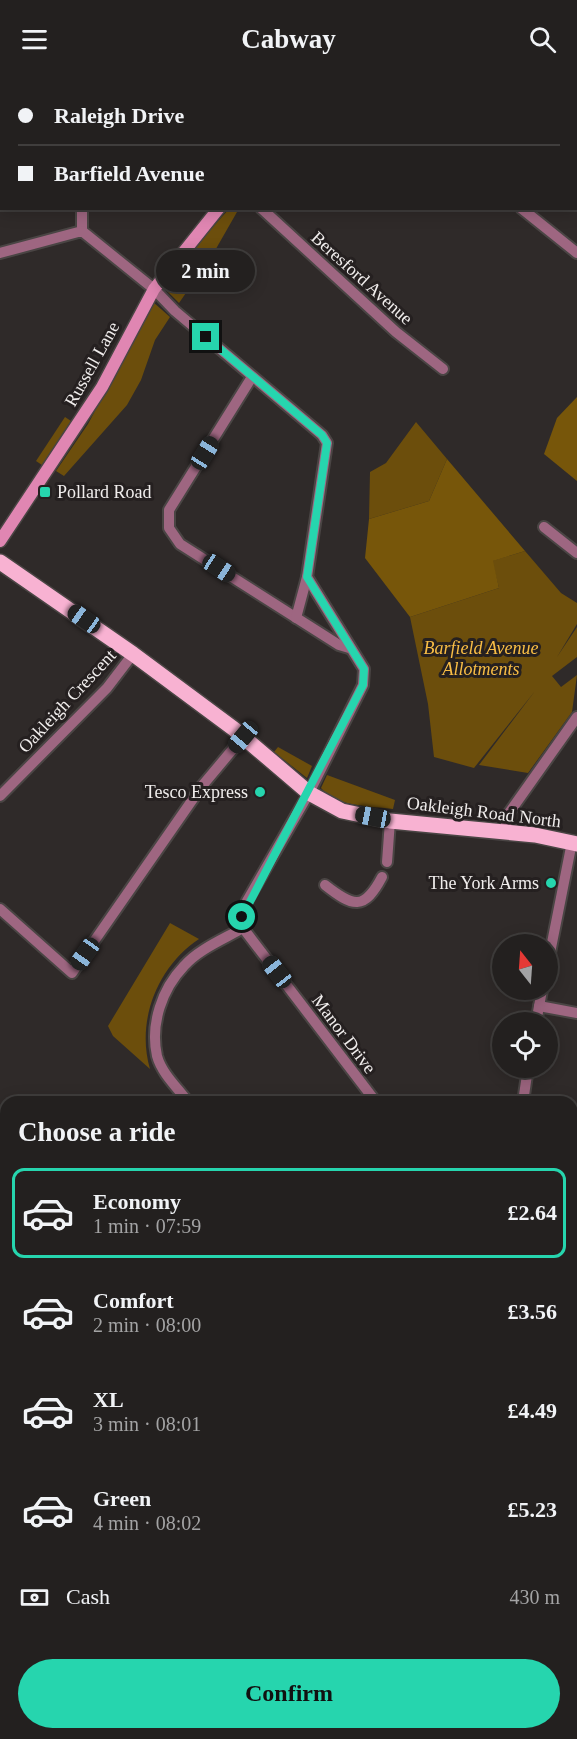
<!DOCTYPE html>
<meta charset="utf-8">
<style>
body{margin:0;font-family:Georgia,serif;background:#2f2d2c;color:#f1f3f6;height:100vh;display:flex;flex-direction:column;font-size:22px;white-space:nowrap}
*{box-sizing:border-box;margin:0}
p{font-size:20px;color:#a3a3a4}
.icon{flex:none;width:33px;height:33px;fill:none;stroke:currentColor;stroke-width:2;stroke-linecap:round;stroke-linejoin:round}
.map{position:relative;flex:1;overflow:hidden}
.panel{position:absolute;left:0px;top:1018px;width:578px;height:644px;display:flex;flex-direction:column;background:#23201f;border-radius:18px 18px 0 0;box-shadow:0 3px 15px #0003,0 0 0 2px #403e3d}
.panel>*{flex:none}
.guide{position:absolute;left:0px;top:0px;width:578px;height:132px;box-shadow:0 3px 15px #0003,0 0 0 2px #403e3d;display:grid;align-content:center;height:132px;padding:0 18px;background:#23201f}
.needle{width:39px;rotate:343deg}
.fabs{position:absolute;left:492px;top:856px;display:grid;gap:12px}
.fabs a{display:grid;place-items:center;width:66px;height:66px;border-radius:50%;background:#23201f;box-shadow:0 3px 15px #0003,0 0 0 2px #403e3d;font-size:30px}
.end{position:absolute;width:27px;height:27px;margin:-14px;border:8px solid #26d5ae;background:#111;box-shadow:0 0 0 3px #111}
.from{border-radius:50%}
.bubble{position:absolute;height:42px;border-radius:21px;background:#23201f;box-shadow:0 3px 15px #0003,0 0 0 2px #403e3d;font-size:20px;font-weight:700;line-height:42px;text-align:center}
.car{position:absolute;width:18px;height:36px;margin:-18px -9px;border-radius:8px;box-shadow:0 0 4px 2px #0007;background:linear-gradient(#222 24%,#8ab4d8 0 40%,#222 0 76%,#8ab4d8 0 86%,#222 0)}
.guide b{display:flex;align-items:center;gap:21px;height:57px;font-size:22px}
.guide b+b{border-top:2px solid #403e3d}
.guide i{width:15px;height:15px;background:#f1f3f6}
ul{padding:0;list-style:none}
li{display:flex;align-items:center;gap:18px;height:90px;margin:0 12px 9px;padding:0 6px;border:3px solid transparent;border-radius:12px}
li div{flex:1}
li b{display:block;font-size:22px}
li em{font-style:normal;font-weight:700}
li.on{border-color:#26d5ae}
li>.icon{width:54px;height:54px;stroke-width:1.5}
h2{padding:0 18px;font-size:27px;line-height:72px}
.pay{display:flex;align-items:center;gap:15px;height:66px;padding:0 18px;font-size:22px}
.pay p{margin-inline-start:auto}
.primary-button{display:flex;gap:12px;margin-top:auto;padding:12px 18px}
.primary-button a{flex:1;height:69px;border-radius:36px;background:#26d5ae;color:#111;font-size:24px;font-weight:700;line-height:69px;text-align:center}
header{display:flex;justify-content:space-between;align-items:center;height:78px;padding:0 18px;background:#23201f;font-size:27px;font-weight:700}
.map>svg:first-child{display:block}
</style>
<header><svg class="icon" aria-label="menu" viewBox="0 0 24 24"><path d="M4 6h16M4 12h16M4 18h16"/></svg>Cabway<svg class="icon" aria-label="search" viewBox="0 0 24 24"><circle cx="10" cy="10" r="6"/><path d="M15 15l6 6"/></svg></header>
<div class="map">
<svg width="577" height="1661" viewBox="0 0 577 1661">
<rect width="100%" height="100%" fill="#2f2a29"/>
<g fill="#6c4e0c">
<path d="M229 131 237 134 213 176 179 225 163 209 208 149 211 151Z"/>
<path d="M153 224 170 239 155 262 141 302 127 327 64 398 56 393 88 346Z"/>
<path d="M65 339 71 343 42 387 36 383Z"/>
<path d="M416 344 447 381 429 423 369 441 370 394 386 385Z"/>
<path d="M525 473 561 515 577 525V546L557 579 577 549V579L552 598 561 609 577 597 572 634 528 695 479 687 535 613 474 690 434 679 428 626 410 539 499 510 492 483Z"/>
<path d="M278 669 312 688 307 700 274 674Z"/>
<path d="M327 697 395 722 393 731C371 728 336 729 321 710Z"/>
<path d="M170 845 199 861C157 889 136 943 150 991L113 958 108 948Z"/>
<path d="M49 1656H200L206 1661H49Z"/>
</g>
<g fill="#77560a">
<path d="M577 319V403L544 376 557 340Z"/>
<path d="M447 381 525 473 493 483 499 510 410 539 365 480 369 441 429 423Z"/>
</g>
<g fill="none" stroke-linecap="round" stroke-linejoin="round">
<defs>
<g id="minor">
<path d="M95 0 97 2"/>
<path d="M367 0 369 2"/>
<path d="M0 70 2 71"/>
<path d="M261 130 396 254 443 291"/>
<path d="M521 130 577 175"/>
<path d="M82 153V130"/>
<path d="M0 175 82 153 154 211 175 233 322 357 327 365 307 499 364 591 363 607 309 715 247 823 242 839 243 850C224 861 199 871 184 888 162 911 150 946 157 978 162 996 178 1010 188 1024"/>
<path d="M252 299 169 432V450L180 466 339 567 349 570"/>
<path d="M544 449 577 475"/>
<path d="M296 540 307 499"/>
<path d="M0 718 107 610 133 576"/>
<path d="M504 755 509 735 577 639"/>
<path d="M387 784 390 743"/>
<path d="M325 807C353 829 364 833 382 799"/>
<path d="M0 831 72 895 202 708 243 659"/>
<path d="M243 850 376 1024"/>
<path d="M548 885 572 764"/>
<path d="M539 928 577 935"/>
<path d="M536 945 542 912"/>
<path d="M523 1024 528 990"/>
<path d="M0 1055 6 1061"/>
<path d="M0 1305 6 1310"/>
<path d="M0 1342 6 1335"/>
<path d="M572 1353 577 1366"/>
<path d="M572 1480H577"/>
<path d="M572 1602 577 1603"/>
<path d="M572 1654 577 1645"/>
</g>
<g id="secondary">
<path d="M322 2 323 0"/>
<path d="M357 2 358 0"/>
<path d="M0 463 102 309 154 211 219 130"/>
<path d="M0 1616H6"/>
<path d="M219 1656 224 1661"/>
</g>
<path id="primary" d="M0 484 133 576 234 651 309 715 342 733 390 743 535 757 577 766"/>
</defs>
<use href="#minor" stroke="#4a4544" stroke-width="14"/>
<use href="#secondary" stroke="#4a4544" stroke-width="15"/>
<use href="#primary" stroke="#4a4544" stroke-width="18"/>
<use href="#minor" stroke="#9e6681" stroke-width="10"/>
<use href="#secondary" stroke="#e086b2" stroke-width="12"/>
<use href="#primary" stroke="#f8b2d2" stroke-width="15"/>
</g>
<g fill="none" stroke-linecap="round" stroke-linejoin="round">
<path stroke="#26d5ae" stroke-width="8" d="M206 259 322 357 327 365 307 499 364 591 363 607 242 839"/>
</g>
<g fill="#26d5ae" stroke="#252020" stroke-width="2">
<rect x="39" y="408" width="12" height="12" rx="3"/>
<circle cx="260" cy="714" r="6"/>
<circle cx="551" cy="805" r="6"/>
</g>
<g text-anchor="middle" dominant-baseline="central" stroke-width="6" stroke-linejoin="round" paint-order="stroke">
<g font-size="18" fill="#f0edec" stroke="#252020">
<text transform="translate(362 200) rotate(42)">Beresford Avenue</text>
<text transform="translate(92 286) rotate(-61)">Russell Lane</text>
<text transform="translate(67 623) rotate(-47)">Oakleigh Crescent</text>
<text transform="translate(484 734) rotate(7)">Oakleigh Road North</text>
<text transform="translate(344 956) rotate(53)">Manor Drive</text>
</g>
<g font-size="18" fill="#f0edec" stroke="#252020" text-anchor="end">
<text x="57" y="414" text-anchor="start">Pollard Road</text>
<text x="248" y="714">Tesco Express</text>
<text x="539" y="805">The York Arms</text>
</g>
<g font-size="18" font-style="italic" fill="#f8bd45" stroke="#252020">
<text x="481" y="570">Barfield Avenue<tspan x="481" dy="21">Allotments</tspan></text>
</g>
</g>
</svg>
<div class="fabs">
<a><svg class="needle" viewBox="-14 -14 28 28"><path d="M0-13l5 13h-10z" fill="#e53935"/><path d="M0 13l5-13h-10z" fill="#a3a3a4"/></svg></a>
<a><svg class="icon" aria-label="locate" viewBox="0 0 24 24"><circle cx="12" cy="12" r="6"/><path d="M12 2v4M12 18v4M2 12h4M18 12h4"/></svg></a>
</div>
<i class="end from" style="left:242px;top:839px"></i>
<i class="end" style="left:206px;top:259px"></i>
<div class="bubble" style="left:156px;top:172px;width:99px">2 min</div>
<i class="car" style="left:205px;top:375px;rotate:32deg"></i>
<i class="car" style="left:219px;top:490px;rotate:123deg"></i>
<i class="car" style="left:84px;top:541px;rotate:305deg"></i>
<i class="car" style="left:243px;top:659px;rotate:220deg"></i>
<i class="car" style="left:373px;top:739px;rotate:281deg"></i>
<i class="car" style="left:85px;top:876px;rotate:215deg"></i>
<i class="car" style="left:277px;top:894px;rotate:322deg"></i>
<div class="guide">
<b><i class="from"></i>Raleigh Drive</b>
<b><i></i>Barfield Avenue</b>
</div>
<section class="panel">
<h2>Choose a ride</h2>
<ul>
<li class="on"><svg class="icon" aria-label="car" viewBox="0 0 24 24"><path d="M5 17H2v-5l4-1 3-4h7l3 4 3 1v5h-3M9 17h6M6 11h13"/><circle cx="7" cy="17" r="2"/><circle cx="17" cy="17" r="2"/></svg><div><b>Economy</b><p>1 min · 07:59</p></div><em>£2.64</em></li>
<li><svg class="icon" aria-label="car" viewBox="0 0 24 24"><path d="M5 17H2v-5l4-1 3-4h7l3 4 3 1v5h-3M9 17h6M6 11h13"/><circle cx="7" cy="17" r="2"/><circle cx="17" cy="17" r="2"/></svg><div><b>Comfort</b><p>2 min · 08:00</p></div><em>£3.56</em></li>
<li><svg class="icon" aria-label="car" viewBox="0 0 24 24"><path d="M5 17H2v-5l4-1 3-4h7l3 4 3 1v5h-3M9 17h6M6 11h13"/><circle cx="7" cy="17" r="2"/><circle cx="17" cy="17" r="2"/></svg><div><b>XL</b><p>3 min · 08:01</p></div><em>£4.49</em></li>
<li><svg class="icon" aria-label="car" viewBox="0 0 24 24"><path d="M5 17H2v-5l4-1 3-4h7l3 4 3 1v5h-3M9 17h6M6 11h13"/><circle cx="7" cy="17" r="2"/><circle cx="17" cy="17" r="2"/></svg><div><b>Green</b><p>4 min · 08:02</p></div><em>£5.23</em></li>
</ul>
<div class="pay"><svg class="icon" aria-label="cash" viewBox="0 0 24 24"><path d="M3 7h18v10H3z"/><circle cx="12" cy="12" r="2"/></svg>Cash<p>430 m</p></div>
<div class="primary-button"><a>Confirm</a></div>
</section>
</div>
